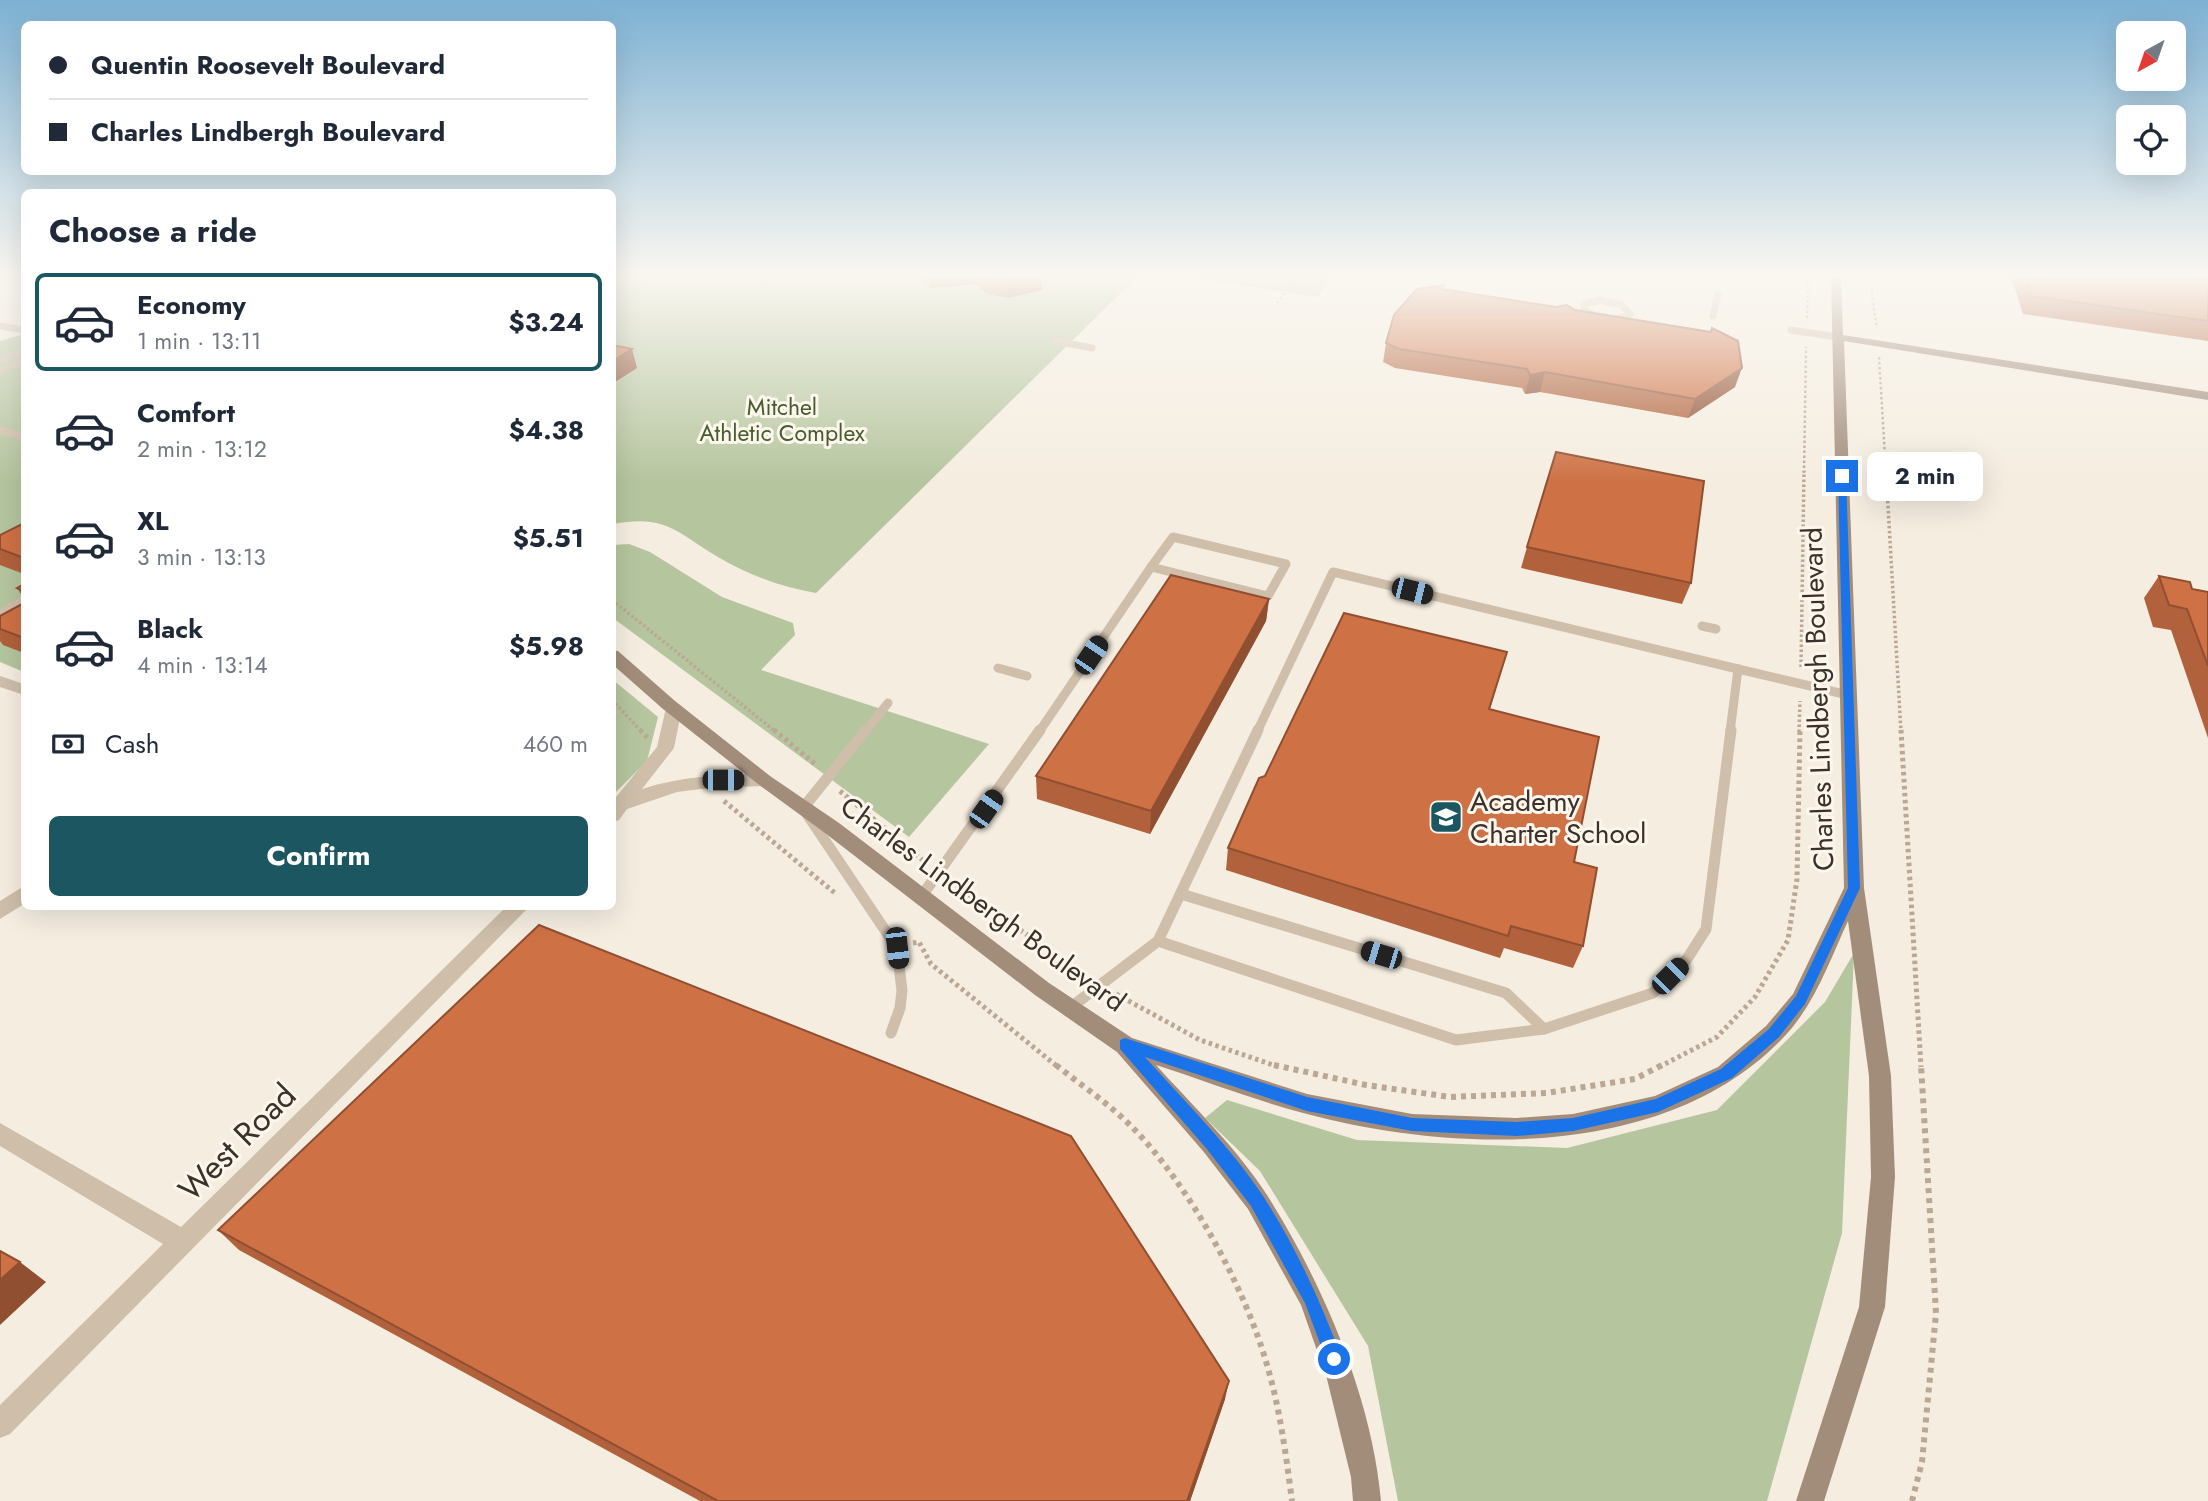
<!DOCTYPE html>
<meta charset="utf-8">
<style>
body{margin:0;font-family:Jost,sans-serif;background:#f2f2f3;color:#1f2937;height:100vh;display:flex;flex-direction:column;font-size:26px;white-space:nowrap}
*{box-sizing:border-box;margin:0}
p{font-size:23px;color:#747a83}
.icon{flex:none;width:38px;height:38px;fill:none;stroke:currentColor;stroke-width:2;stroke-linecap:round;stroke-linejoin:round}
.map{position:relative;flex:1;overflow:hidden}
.drawer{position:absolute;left:21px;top:189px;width:595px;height:721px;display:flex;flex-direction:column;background:#fff;border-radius:10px;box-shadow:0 7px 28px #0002}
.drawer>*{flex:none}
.guide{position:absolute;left:21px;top:21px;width:595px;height:154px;border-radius:10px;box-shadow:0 7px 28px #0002;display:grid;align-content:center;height:154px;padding:0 28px;background:#fff}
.needle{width:46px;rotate:220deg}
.tools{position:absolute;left:2116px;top:21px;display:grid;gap:14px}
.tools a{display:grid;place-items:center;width:70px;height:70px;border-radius:10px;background:#fff;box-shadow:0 7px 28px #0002;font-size:35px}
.end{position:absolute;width:32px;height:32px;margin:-16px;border:9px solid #1a73e8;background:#fff;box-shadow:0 0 0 4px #fff}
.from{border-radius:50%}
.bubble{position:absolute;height:49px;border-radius:10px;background:#fff;box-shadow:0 7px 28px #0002;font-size:23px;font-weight:700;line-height:49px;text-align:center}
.car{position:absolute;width:21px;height:42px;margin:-21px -10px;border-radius:9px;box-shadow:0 0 5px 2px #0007;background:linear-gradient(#222 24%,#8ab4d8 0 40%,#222 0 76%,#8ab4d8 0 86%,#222 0)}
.guide b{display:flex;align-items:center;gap:24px;height:66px;font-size:26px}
.guide b+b{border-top:2px solid #e0e1e3}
.guide i{width:18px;height:18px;background:#1f2937}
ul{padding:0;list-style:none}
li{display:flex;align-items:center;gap:21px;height:98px;margin:0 14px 10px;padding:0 14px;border:4px solid transparent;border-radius:10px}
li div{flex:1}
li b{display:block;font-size:26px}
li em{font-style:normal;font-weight:700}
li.selected{border-color:#1c5761}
li>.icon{width:63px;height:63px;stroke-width:1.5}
h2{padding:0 28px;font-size:32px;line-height:84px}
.pay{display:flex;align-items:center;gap:18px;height:77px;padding:0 28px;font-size:26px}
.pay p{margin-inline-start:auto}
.cta{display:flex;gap:14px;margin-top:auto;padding:14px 28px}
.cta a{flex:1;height:80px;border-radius:10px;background:#1c5761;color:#fff;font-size:28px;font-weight:700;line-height:80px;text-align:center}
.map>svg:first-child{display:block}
</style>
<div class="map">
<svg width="2208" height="1501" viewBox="0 0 2208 1501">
<rect width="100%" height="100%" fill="#f5ede0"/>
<g fill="#b5c59e">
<path d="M613 273H1141L816 593C782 587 748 575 718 557 676 532 666 514 613 524Z"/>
<path d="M1160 273H1336L1318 297Z"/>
<path d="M24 334V672L0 662V341Z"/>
<path d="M629 544 650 552 722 597 793 623 795 635 761 670 989 744 909 837 613 618V545Z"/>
<path d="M613 680 658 717 647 761 613 795Z"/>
<path d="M1854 953 1842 1233 1767 1501H1398L1368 1346 1260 1171 1205 1118 1227 1100 1357 1140 1567 1148 1717 1110 1825 1002Z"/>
</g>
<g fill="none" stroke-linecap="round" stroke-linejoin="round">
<g stroke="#baa894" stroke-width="2.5" stroke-dasharray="2.5 2.5" stroke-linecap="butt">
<path d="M760 273 770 292"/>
<path d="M1872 273V297L1877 328"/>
<path d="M1277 303 1295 279V273"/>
<path d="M1807 318 1808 273"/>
<path d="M1879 357 1886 473"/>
<path d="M1804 473 1806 347"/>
</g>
<g stroke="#baa894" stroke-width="3.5" stroke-dasharray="2.5 2.5" stroke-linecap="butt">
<path d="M1886 471 1901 732"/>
<path d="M612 600 776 732"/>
<path d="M1801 667 1804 471"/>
<path d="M612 700 642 732"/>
<path d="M1799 732 1800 701"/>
</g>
<g stroke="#baa894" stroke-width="5" stroke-dasharray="3.5 3.5" stroke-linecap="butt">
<path d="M640 730 648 738"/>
<path d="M774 730 815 764"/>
<path d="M1901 730 1921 1067"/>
<path d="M840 791 925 862"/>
<path d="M724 801 836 894"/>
<path d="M951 882 1085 975"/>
<path d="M913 943 919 942 931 964 1058 1067"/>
<path d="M1116 994 1200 1040 1279 1067"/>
<path d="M1659 1067 1717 1037 1755 997 1788 940 1797 879 1800 730"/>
</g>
<g stroke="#baa894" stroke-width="6" stroke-dasharray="5 5" stroke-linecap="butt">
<path d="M1056 1065C1081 1085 1108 1103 1131 1126 1188 1183 1245 1287 1267 1365 1280 1409 1286 1455 1292 1501"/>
<path d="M1274 1065 1366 1085 1450 1097 1546 1093 1635 1079 1662 1065"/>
<path d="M1912 1501 1922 1462 1936 1313 1921 1065"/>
</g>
<g stroke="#cebeaa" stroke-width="7">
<path d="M1600 300 1622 305 1630 314C1614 323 1599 319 1584 310V304Z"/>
<path d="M1713 316 1718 294"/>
<path d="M0 326 24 330"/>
<path d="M1791 330 1837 337"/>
<path d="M1055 341 1092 348"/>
<path d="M0 361 24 351"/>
<path d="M0 371 24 361"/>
</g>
<g stroke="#cebeaa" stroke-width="9">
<path d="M1173 537 1286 564 1268 596 1151 567Z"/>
<path d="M0 614 24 600"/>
<path d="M1702 626 1716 629"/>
<path d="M998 668 1027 676"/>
<path d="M1738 669 1848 695"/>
<path d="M865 732 888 703"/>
<path d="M1039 732 1151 567"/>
<path d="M1257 732 1333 572 1738 669"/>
<path d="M1730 732 1738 669"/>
</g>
<g stroke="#cebeaa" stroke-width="11">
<path d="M866 730 803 808 897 948 902 991 900 1008 891 1033"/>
<path d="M1258 730 1158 941 1456 1040 1544 1029 1653 993 1687 959 1706 929 1731 730"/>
<path d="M1181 894 1506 993 1544 1029"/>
<path d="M921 897 1040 730"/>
<path d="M1070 1008 1158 941"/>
</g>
<g fill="#cebeaa" fill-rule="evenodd">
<path d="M0 426 24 433V441L0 434Z"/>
<path d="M0 676 24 684V695L0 687Z"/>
<path d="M674 702 682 708 674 748 642 789C683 776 722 774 764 774L770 776 773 780 770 784 764 786 709 788 677 792 627 809 619 820 612 822V802L657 747 666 708Z"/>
<path d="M24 886V904L0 919V901Z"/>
<path d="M507 906H530L10 1434 0 1438V1405L163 1244 0 1146V1123L181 1227Z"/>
</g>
<path fill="#a28d7b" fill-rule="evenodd" d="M1831 273H1841L1843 335 2208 392V400L1844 341 1864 888 1891 1076 1895 1177 1885 1307 1824 1501H1796L1859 1307 1871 1177 1869 1076 1848 921C1829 962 1814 1007 1781 1040 1665 1159 1457 1154 1307 1114 1256 1101 1206 1081 1156 1065 1193 1106 1236 1147 1267 1195 1322 1282 1372 1397 1381 1501H1353L1351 1477 1327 1379 1301 1305 1248 1209 1203 1151 1117 1052 1035 995 825 833 758 784 663 709 612 664V650L618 651 675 701 770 776 839 823 1049 983 1132 1038 1307 1094 1412 1114 1516 1118 1573 1114 1655 1096 1718 1067 1766 1026 1793 994 1844 888Z"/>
</g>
<g fill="#b1613b">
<path d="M915 273 1041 274 1042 290 1008 298 987 294 976 284 930 288 920 274Z"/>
<path d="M2010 273H2208V341L2023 314Z"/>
<path d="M1444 285 1443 289 1710 332 1712 328 1735 387 1688 418 1540 392 1525 394 1522 388 1395 368 1383 362 1386 343Z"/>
<path d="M24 523V574L0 565V535Z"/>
<path d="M1527 547 1691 583 1682 604 1521 568Z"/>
<path d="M2159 576 2192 589 2208 592V738L2171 630 2153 627 2144 598Z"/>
<path d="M24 584V599L17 588Z"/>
<path d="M1269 599 1266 621 1150 834 1037 799 1036 776Z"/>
<path d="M24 603V653L3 645 0 641V616Z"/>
<path d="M1507 652 1490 709 1574 862 1583 946 1573 968 1504 948 1500 958 1226 870 1228 848Z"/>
<path d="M218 1230 1225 1399 1190 1501H700L239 1250Z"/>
</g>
<g fill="#904f30">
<path d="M929 273H976V284L930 288Z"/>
<path d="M1041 274 1042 290 1008 298 1007 281Z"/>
<path d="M632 349 637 368 612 384V361Z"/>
<path d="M1742 368 1735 387 1688 418 1695 399Z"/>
<path d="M1545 372 1540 392 1525 394 1530 375Z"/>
<path d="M1269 599 1266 621 1150 834 1151 811Z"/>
<path d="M20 1262 46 1282 0 1325V1280Z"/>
<path d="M1229 1381 1225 1399 1190 1501H1187Z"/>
</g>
<g fill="#ce7145" stroke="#904f30" stroke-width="2">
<path d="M982 273H1041V274L1007 281 986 277Z"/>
<path d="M2024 273H2208V321L2032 296Z"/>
<path d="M1444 285 1442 289 1556 307 1567 305 1575 310 1711 332 1712 328 1738 341 1742 368 1695 399 1545 372 1530 375 1527 369 1399 349 1386 343 1394 315 1417 289Z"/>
<path d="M612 345 632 349 612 361Z"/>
<path d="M1556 452 1704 481 1691 583 1527 547Z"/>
<path d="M24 523V558L0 549V535Z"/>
<path d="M1171 575 1269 599 1151 811 1036 776Z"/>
<path d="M2159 576 2190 582 2192 589 2208 592V666L2187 609 2169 605Z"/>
<path d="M24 584V591L17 588Z"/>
<path d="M24 603V638L0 629V616Z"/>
<path d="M1344 613 1507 652 1489 709 1599 737 1574 862 1597 868 1583 946 1511 926 1508 936 1228 848 1259 778 1265 776Z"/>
<path d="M539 925 1071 1136 1229 1381 1187 1501H718L218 1230Z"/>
<path d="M0 1251 20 1262 0 1280Z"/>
</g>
<linearGradient id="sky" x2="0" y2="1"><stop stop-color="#7db1d3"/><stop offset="0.57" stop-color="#faf7f1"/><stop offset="1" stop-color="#faf7f1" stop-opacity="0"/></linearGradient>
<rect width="2208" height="483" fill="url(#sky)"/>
<path fill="#1a73e8" d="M1838 475 1846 476 1860 888 1805 1004 1779 1037 1732 1078 1658 1112 1573 1131 1517 1136 1412 1131 1307 1111 1145 1057C1185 1102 1230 1146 1263 1196 1296 1247 1321 1302 1342 1359L1340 1365 1334 1368 1328 1365 1305 1303 1251 1206 1206 1148 1120 1049V1040L1125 1038 1307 1097 1412 1118 1517 1122 1573 1118 1656 1099 1721 1069 1769 1029 1796 996 1848 888Z"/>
<defs>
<symbol id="school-square" viewBox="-11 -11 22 22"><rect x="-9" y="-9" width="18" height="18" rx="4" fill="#1c5761" stroke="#fcf6ed"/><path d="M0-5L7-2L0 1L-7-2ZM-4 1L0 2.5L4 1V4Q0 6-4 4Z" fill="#fff"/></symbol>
</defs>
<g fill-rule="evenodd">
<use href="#school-square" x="1427" y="798" width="38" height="38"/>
</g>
<g text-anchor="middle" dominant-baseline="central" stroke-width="6" stroke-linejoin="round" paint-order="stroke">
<g font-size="23" fill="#465c2c" stroke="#fcf6ed">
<text x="782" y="407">Mitchel<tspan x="782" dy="26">Athletic Complex</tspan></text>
</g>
<g font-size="28" fill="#3c312a" stroke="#fcf6ed">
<text transform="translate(1818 699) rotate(-92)">Charles Lindbergh Boulevard</text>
<text transform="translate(983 904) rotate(36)">Charles Lindbergh Boulevard</text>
</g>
<g font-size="28" fill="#3c312a" stroke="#fcf6ed" text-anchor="start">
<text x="1470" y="801">Academy<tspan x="1470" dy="32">Charter School</tspan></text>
</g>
<g font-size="33" fill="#3c312a" stroke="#fcf6ed">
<text transform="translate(237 1142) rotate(-45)">West Road</text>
</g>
</g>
</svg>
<div class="tools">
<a><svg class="needle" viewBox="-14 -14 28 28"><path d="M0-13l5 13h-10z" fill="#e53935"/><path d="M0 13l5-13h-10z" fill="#747a83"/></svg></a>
<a><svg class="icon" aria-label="locate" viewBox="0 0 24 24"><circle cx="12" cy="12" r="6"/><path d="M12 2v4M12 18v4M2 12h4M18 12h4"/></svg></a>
</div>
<i class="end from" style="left:1334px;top:1359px"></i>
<i class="end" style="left:1842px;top:476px"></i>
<div class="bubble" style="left:1867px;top:452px;width:116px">2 min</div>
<i class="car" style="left:1412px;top:591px;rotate:104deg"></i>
<i class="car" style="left:1091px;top:655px;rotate:34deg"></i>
<i class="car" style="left:723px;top:780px;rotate:90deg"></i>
<i class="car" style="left:986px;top:809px;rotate:35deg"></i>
<i class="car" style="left:897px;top:948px;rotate:174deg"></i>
<i class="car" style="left:1381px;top:955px;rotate:287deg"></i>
<i class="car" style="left:1670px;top:976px;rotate:45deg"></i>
<div class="guide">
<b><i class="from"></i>Quentin Roosevelt Boulevard</b>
<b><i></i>Charles Lindbergh Boulevard</b>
</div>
<section class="drawer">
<h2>Choose a ride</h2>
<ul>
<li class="selected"><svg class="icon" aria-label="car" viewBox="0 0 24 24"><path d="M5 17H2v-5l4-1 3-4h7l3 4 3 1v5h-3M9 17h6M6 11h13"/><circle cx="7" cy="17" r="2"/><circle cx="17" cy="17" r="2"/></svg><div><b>Economy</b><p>1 min · 13:11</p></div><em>$3.24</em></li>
<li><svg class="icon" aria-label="car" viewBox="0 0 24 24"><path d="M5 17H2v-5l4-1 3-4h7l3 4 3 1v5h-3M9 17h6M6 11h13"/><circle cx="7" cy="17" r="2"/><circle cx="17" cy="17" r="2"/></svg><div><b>Comfort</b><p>2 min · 13:12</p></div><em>$4.38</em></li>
<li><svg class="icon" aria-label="car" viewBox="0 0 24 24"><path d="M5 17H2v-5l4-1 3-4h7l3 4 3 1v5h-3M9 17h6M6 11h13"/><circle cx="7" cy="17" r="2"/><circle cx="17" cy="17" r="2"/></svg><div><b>XL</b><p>3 min · 13:13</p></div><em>$5.51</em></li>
<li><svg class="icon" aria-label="car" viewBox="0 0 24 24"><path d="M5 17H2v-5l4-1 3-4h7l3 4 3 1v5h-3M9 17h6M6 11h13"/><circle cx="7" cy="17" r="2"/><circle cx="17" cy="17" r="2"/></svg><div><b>Black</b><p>4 min · 13:14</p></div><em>$5.98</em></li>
</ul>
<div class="pay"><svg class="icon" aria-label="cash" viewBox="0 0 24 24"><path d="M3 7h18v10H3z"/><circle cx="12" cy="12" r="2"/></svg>Cash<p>460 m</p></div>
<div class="cta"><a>Confirm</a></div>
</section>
</div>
